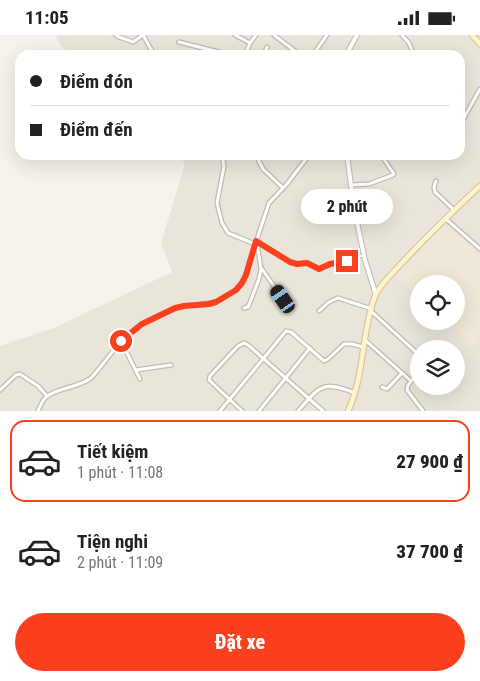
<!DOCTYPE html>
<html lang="vi">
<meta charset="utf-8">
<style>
body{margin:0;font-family:"Roboto Condensed",sans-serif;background:#f2f2f2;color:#222;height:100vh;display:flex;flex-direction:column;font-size:19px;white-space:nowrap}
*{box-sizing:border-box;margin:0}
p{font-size:16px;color:#767676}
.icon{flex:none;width:28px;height:28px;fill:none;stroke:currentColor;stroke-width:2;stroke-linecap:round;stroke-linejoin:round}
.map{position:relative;height:376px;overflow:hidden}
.details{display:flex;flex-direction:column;background:#fff;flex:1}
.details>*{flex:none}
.banner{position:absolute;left:15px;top:15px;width:450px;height:110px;border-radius:15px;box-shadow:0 5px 20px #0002;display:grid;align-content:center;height:110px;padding:0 15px;background:#fff}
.tools{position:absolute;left:410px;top:240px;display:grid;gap:10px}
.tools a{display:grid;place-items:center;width:55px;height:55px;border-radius:50%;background:#fff;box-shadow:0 5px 20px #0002;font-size:25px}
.end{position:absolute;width:22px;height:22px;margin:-11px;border:6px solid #fc3f1d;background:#fff;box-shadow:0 0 0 2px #fff}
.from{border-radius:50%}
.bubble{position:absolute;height:35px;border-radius:18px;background:#fff;box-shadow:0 5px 20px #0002;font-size:16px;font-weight:800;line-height:35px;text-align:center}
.car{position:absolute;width:15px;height:30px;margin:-15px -8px;border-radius:6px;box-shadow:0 0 4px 1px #0007;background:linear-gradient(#222 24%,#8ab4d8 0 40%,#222 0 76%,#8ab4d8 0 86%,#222 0)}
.banner b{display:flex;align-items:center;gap:18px;height:48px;font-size:19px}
.banner b+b{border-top:1px solid #e0e0e0}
.banner i{width:12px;height:12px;background:#222}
ul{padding:9px 0 0;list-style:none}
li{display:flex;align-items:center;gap:15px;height:82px;margin:0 10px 8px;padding:0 5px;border:2px solid transparent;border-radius:15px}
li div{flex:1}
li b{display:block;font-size:19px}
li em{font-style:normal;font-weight:800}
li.active{border-color:#fc3f1d}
li>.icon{width:45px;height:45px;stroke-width:1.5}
.cta{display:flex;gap:10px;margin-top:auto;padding:10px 15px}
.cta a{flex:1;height:58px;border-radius:30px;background:#fc3f1d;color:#fff;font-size:20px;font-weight:800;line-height:58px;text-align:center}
.status{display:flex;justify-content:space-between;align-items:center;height:35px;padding:0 25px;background:#fff;direction:ltr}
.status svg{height:14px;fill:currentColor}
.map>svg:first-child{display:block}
</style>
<div class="status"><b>11:05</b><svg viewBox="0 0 49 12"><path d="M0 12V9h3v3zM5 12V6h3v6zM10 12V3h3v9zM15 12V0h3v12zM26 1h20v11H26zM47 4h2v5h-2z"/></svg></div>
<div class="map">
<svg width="480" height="376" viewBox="0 0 480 376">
<rect width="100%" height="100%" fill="#f6f3ec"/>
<path fill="#eae5da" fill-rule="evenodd" d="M55 0H480V376H0V311L54 293 172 237 161 208 185 129 179 120H460V20H71L61 11ZM419 249H456V286H419ZM419 314H456V351H419Z"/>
<path fill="#efe8d6" d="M444 189 480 222V303L472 312 445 286H456V249H419V262L396 240Z"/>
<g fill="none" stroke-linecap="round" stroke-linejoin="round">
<defs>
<path id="service" d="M257 207 290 227 297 229 307 228 319 234 330 229 340 228 364 220"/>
<g id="minor">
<path d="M116 0 119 2 133 7 143 0"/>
<path d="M143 0 149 11 155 20"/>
<path d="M235 0 250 8"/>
<path d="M274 0 300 20"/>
<path d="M402 0 409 8 414 20"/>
<path d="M179 7 231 20"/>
<path d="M245 20 250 8 256 0"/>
<path d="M264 20 267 12"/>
<path d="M313 20 327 0"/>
<path d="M460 79 465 82"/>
<path d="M460 90 480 54"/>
<path d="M222 120 224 131 217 168 222 188 228 198 255 209"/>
<path d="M256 120 263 134 283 153"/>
<path d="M436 146 434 152 435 157 454 175"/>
<path d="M351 150 369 149 393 140 394 139 381 120"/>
<path d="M446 184 480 214"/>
<path d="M262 234 283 264"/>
<path d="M244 273 248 272 249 270 259 244 261 234 257 207"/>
<path d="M319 276 329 267 338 263 372 274"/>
<path d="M371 276 419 320"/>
<path d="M365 305 411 346"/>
<path d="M121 306 140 344"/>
<path d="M456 325 458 327"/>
<path d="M136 335 171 330"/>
<path d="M419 337 408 350 407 355 423 376"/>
<path d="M382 352 387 354 402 338"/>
<path d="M0 355 16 340 20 339 38 351 47 361"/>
<path d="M38 376C40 371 42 366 46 362 59 352 78 353 91 343 108 325 120 302 142 289L179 272 216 267 236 255 242 247 246 240 259 198 269 168 287 149 309 120"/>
<path d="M220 376 286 296 291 297 324 326 328 324 344 309H352L363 312"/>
<path d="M242 376 209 345 210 341 238 311 244 308 248 310 323 376"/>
<path d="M259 376 310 313"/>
<path d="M298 376C320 351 322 345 355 358"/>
</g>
<g id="tertiary">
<path d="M346 20 357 0"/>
<path d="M347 120 354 173 365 225 376 260"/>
</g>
<g id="secondary">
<path d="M472 0 480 9"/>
<path d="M348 376C365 340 361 298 375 261 380 249 391 240 399 231 425 203 452 177 480 151"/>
</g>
</defs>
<use href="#service" stroke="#c2bbae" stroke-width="4.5"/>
<use href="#minor" stroke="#c2bbae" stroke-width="5.5"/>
<use href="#tertiary" stroke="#c2bbae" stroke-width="6"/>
<use href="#secondary" stroke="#d6c79b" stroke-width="7"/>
<use href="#service" stroke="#fff" stroke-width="2"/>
<use href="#minor" stroke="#fff" stroke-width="3"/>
<use href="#tertiary" stroke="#fff" stroke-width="4"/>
<use href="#secondary" stroke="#fff3cd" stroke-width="4.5"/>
</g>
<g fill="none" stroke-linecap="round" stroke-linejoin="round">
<path stroke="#fc3f1d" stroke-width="6" d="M121 306 142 289 175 273 184 271 209 269 216 267 236 255 242 248 246 240 256 206 290 227 297 229 307 228 319 234 330 229 347 226"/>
</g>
</svg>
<div class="tools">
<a><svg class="icon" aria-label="locate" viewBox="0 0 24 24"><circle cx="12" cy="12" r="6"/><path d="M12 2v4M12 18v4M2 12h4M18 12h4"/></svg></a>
<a><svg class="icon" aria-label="layers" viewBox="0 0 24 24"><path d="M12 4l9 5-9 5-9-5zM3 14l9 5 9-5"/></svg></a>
</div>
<i class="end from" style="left:121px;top:306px"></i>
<i class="end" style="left:347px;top:226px"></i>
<div class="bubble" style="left:301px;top:154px;width:92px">2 phút</div>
<i class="car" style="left:283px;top:264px;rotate:325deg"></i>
<div class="banner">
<b><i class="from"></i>Điểm đón</b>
<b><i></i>Điểm đến</b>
</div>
</div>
<section class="details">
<ul>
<li class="active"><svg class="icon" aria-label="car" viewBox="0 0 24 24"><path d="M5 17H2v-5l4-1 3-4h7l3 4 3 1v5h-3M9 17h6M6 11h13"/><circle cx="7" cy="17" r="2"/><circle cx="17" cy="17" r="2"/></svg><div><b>Tiết kiệm</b><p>1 phút · 11:08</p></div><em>27 900 ₫</em></li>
<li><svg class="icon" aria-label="car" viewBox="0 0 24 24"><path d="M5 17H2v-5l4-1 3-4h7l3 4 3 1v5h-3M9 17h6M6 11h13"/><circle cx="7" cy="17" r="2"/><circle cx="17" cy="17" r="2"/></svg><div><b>Tiện nghi</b><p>2 phút · 11:09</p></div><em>37 700 ₫</em></li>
</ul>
<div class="cta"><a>Đặt xe</a></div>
</section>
